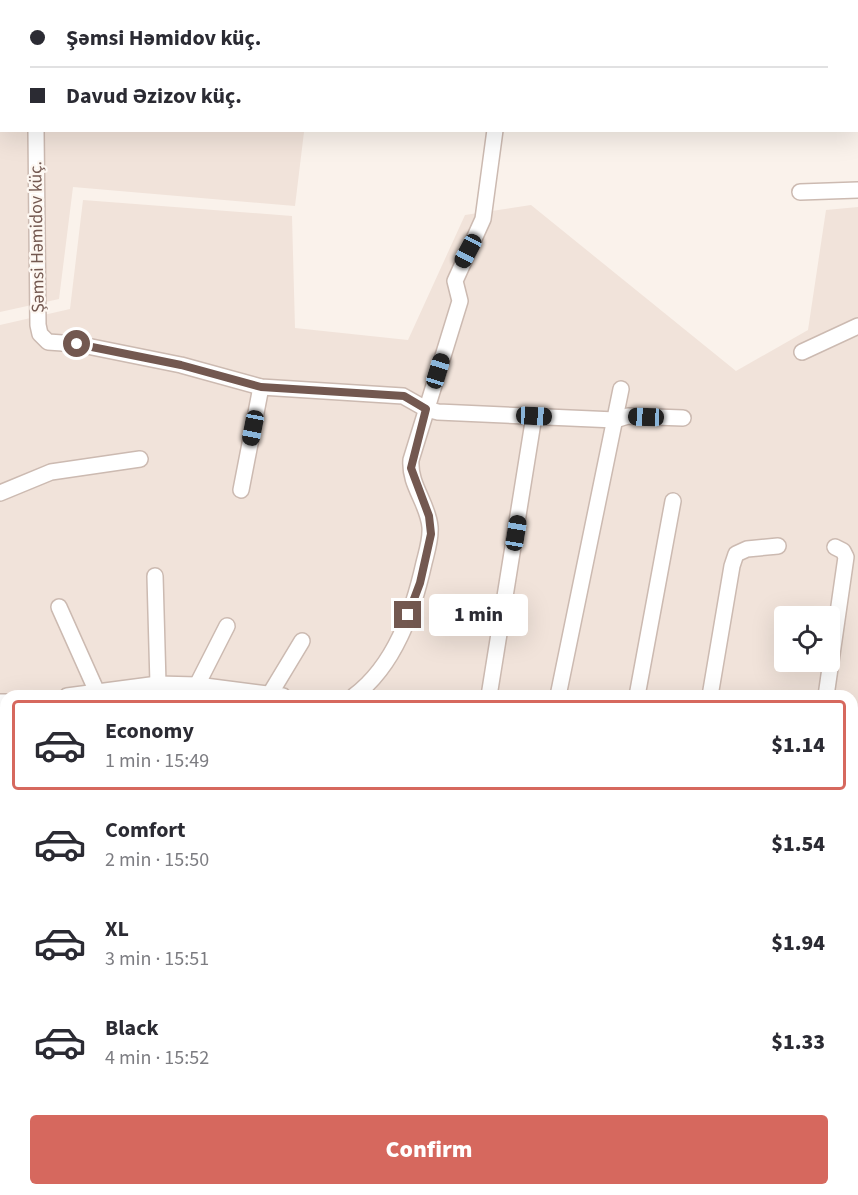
<!DOCTYPE html>
<meta charset="utf-8">
<style>
body{margin:0;font-family:"Source Sans 3",sans-serif;background:#f7f7f7;color:#2b2b33;height:100vh;display:flex;flex-direction:column;font-size:22px;white-space:nowrap}
*{box-sizing:border-box;margin:0}
p{font-size:20px;color:#7c7c81}
.icon{flex:none;width:33px;height:33px;fill:none;stroke:currentColor;stroke-width:2;stroke-linecap:round;stroke-linejoin:round}
.map{position:relative;flex:1;overflow:hidden}
.panel{position:absolute;left:0px;top:690px;width:858px;height:506px;display:flex;flex-direction:column;background:#fff;border-radius:18px 18px 0 0;box-shadow:0 6px 24px #0002}
.panel>*{flex:none}
.banner{position:absolute;left:0px;top:0px;width:858px;height:132px;box-shadow:0 6px 24px #0002;display:grid;align-content:center;height:132px;padding:0 30px;background:#fff}
.controls{position:absolute;left:774px;top:606px;display:grid;gap:12px}
.controls a{display:grid;place-items:center;width:66px;height:66px;border-radius:6px;background:#fff;box-shadow:0 6px 24px #0002;font-size:30px}
.end{position:absolute;width:27px;height:27px;margin:-14px;border:8px solid #735850;background:#fff;box-shadow:0 0 0 3px #fff}
.from{border-radius:50%}
.bubble{position:absolute;height:42px;border-radius:6px;background:#fff;box-shadow:0 6px 24px #0002;font-size:20px;font-weight:800;line-height:42px;text-align:center}
.car{position:absolute;width:18px;height:36px;margin:-18px -9px;border-radius:8px;box-shadow:0 0 4px 2px #0007;background:linear-gradient(#222 24%,#8ab4d8 0 40%,#222 0 76%,#8ab4d8 0 86%,#222 0)}
.banner b{display:flex;align-items:center;gap:21px;height:57px;font-size:22px}
.banner b+b{border-top:2px solid #e1e1e2}
.banner i{width:15px;height:15px;background:#2b2b33}
ul{padding:10px 0 0;list-style:none}
li{display:flex;align-items:center;gap:18px;height:90px;margin:0 12px 9px;padding:0 18px;border:3px solid transparent;border-radius:6px}
li div{flex:1}
li b{display:block;font-size:22px}
li em{font-style:normal;font-weight:800}
li.current{border-color:#d6685e}
li>.icon{width:54px;height:54px;stroke-width:1.5}
.action{display:flex;gap:12px;margin-top:auto;padding:12px 30px}
.action a{flex:1;height:69px;border-radius:6px;background:#d6685e;color:#fff;font-size:24px;font-weight:800;line-height:69px;text-align:center}
.map>svg:first-child{display:block}
</style>
<div class="map">
<svg width="858" height="1195" viewBox="0 0 858 1195">
<rect width="100%" height="100%" fill="#faf2eb"/>
<g fill="#f1e3da" fill-rule="evenodd">
<path d="M0 0H694L2 2V130L315 131 304 132 295 206 73 187 59 299 0 312Z"/>
<path d="M83 200 292 216 295 328 408 340 465 215 531 205 736 371 808 330 826 210 858 207V1195H0V325L70 309ZM784 616H830V662H784ZM6 696H852V1190H6Z"/>
</g>
<g fill="none" stroke-linecap="round" stroke-linejoin="round">
<defs>
<g id="minor">
<path d="M52 2 53 0"/>
<path d="M350 2V0"/>
<path d="M574 2V0"/>
<path d="M0 101H2"/>
<path d="M36 130 38 325 40 334 48 342 77 344 181 365 261 387 403 396 426 409 438 412 615 420 628 416 683 418"/>
<path d="M800 192 858 190"/>
<path d="M802 352 858 326"/>
<path d="M241 490 261 387"/>
<path d="M0 493 51 472 140 459"/>
<path d="M155 576 158 684"/>
<path d="M59 607 97 692"/>
<path d="M197 685 227 626"/>
<path d="M270 694 302 641"/>
<path d="M67 696 158 684 197 685 283 696"/>
<path d="M354 696C395 665 413 612 424 563 427 551 431 539 430 527 428 503 409 485 411 460L460 301 455 281 483 219 495 130"/>
<path d="M489 696 534 416"/>
<path d="M558 696 621 389"/>
<path d="M637 696 673 501"/>
<path d="M710 696 732 566 736 554 747 549 778 546"/>
<path d="M826 696 846 557 843 551 835 547"/>
<path d="M0 702H6"/>
<path d="M852 769 858 770"/>
<path d="M852 905H858"/>
<path d="M0 951H6"/>
<path d="M852 961 858 962"/>
<path d="M852 1062H858"/>
<path d="M91 1195V1190"/>
<path d="M309 1195V1190"/>
<path d="M713 1195V1190"/>
</g>
</defs>
<use href="#minor" stroke="#ccbab1" stroke-width="18"/>
<use href="#minor" stroke="#fff" stroke-width="15"/>
</g>
<g fill="none" stroke-linecap="round" stroke-linejoin="round">
<path stroke="#735850" stroke-width="8" d="M77 344 181 365 261 387 404 396 426 409 411 468 429 516 431 534 420 583 408 615"/>
</g>
<g text-anchor="middle" dominant-baseline="central" stroke-width="4.5" stroke-linejoin="round" paint-order="stroke">
<g font-size="18" fill="#735850" stroke="#fdf7f1">
<text transform="translate(37 237) rotate(-91)">Şəmsi Həmidov küç.</text>
</g>
</g>
</svg>
<div class="controls">
<a><svg class="icon" aria-label="locate" viewBox="0 0 24 24"><circle cx="12" cy="12" r="6"/><path d="M12 2v4M12 18v4M2 12h4M18 12h4"/></svg></a>
</div>
<i class="end from" style="left:77px;top:344px"></i>
<i class="end" style="left:408px;top:615px"></i>
<div class="bubble" style="left:429px;top:594px;width:99px">1 min</div>
<i class="car" style="left:468px;top:251px;rotate:208deg"></i>
<i class="car" style="left:438px;top:371px;rotate:17deg"></i>
<i class="car" style="left:534px;top:416px;rotate:93deg"></i>
<i class="car" style="left:646px;top:417px;rotate:272deg"></i>
<i class="car" style="left:253px;top:428px;rotate:191deg"></i>
<i class="car" style="left:516px;top:533px;rotate:9deg"></i>
<div class="banner">
<b><i class="from"></i>Şəmsi Həmidov küç.</b>
<b><i></i>Davud Əzizov küç.</b>
</div>
<section class="panel">
<ul>
<li class="current"><svg class="icon" aria-label="car" viewBox="0 0 24 24"><path d="M5 17H2v-5l4-1 3-4h7l3 4 3 1v5h-3M9 17h6M6 11h13"/><circle cx="7" cy="17" r="2"/><circle cx="17" cy="17" r="2"/></svg><div><b>Economy</b><p>1 min · 15:49</p></div><em>$1.14</em></li>
<li><svg class="icon" aria-label="car" viewBox="0 0 24 24"><path d="M5 17H2v-5l4-1 3-4h7l3 4 3 1v5h-3M9 17h6M6 11h13"/><circle cx="7" cy="17" r="2"/><circle cx="17" cy="17" r="2"/></svg><div><b>Comfort</b><p>2 min · 15:50</p></div><em>$1.54</em></li>
<li><svg class="icon" aria-label="car" viewBox="0 0 24 24"><path d="M5 17H2v-5l4-1 3-4h7l3 4 3 1v5h-3M9 17h6M6 11h13"/><circle cx="7" cy="17" r="2"/><circle cx="17" cy="17" r="2"/></svg><div><b>XL</b><p>3 min · 15:51</p></div><em>$1.94</em></li>
<li><svg class="icon" aria-label="car" viewBox="0 0 24 24"><path d="M5 17H2v-5l4-1 3-4h7l3 4 3 1v5h-3M9 17h6M6 11h13"/><circle cx="7" cy="17" r="2"/><circle cx="17" cy="17" r="2"/></svg><div><b>Black</b><p>4 min · 15:52</p></div><em>$1.33</em></li>
</ul>
<div class="action"><a>Confirm</a></div>
</section>
</div>
